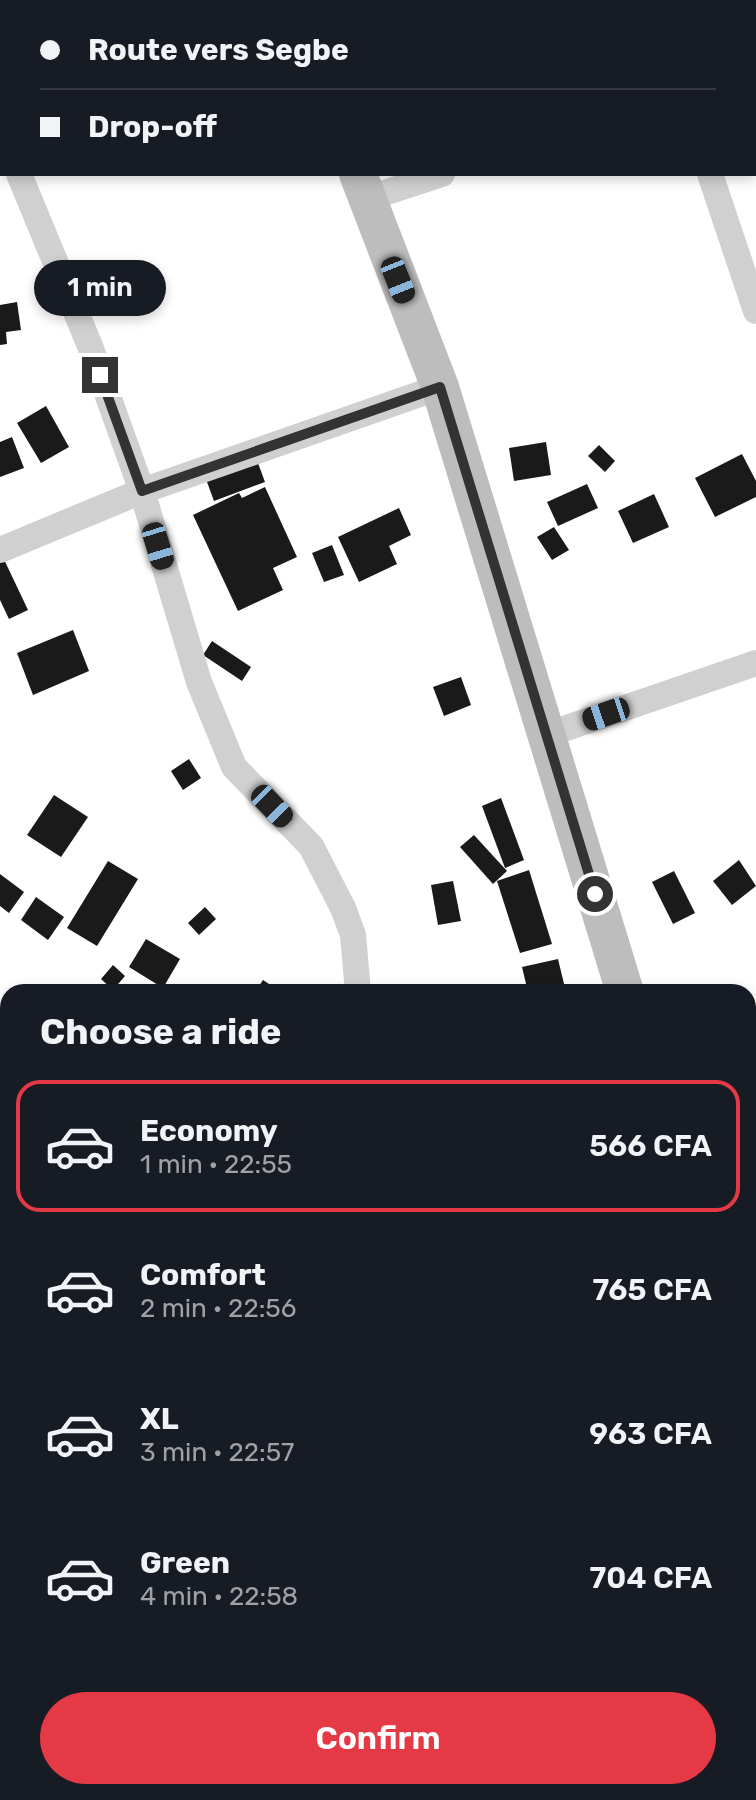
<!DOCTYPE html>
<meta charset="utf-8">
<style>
body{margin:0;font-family:Rubik,sans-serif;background:#242831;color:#f1f3f6;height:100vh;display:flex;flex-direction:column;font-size:30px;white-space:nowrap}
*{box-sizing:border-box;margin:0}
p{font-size:26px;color:#9ea1a6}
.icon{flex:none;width:44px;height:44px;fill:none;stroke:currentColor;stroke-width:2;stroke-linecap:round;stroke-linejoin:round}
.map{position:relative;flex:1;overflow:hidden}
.details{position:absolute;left:0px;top:984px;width:756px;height:816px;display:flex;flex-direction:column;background:#171b24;border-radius:24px 24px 0 0;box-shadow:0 4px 12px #0003}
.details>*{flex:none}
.top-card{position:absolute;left:0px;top:0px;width:756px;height:176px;box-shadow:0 4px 12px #0003;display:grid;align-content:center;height:176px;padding:0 40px;background:#171b24}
.end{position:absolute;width:36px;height:36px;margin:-18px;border:10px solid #333;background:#fff;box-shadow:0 0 0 4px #fff}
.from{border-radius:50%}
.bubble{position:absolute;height:56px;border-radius:28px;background:#171b24;box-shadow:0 4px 12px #0003;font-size:26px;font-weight:600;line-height:56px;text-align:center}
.car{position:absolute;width:24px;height:48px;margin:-24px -12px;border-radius:10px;box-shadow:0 0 6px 2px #0007;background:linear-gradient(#222 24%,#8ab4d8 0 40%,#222 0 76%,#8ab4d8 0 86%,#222 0)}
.top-card b{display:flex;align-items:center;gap:28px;height:76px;font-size:30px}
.top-card b+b{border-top:2px solid #363941}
.top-card i{width:20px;height:20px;background:#f1f3f6}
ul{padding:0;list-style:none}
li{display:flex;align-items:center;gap:24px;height:132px;margin:0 16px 12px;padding:0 24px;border:4px solid transparent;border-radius:24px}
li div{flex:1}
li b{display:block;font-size:30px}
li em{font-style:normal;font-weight:600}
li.current{border-color:#e63946}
li>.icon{width:72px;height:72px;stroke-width:1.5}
h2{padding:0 40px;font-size:36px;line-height:96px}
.primary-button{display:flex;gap:16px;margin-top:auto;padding:16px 40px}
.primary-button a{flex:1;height:92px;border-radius:48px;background:#e63946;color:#fff;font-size:32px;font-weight:600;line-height:92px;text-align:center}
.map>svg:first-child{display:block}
</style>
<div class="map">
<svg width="756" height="1800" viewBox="0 0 756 1800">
<rect width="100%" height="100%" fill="#fff"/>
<g fill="#1a1a1a">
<path d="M17 302 21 330 6 332 7 344 0 345V305Z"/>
<path d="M46 406 69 447 41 463 17 423Z"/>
<path d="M12 437 24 468 0 477V442Z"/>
<path d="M546 442 551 475 514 481 509 448Z"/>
<path d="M251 444 265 482 214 501 200 463Z"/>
<path d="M599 445 615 461 605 472 588 456Z"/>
<path d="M742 454 756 481V497L715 517 695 478Z"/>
<path d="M587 484 598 508 558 526 547 502Z"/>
<path d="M265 487 297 557 273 568 283 590 238 611 193 515 239 493 242 498Z"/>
<path d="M654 494 669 527 633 543 618 511Z"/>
<path d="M399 508 411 535 389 546 397 564 359 582 338 537Z"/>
<path d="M554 527 569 550 552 560 537 537Z"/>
<path d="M332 545 344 575 324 582 312 553Z"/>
<path d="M0 551 28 610 9 619 0 600Z"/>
<path d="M73 630 89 671 33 695 17 653Z"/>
<path d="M212 641 251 667 242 681 203 655Z"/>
<path d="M461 677 471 705 444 716 433 687Z"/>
<path d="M189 759 201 778 183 790 171 771Z"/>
<path d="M54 795 88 817 61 857 27 835Z"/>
<path d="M501 798 524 860 505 868 482 806Z"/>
<path d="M474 835 507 871 493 884 460 847Z"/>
<path d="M739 860 756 886 732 905 713 881Z"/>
<path d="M108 861 138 879 97 946 67 928Z"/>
<path d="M529 870 552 944 520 953 497 881Z"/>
<path d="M674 871 695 913 673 924 652 882Z"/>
<path d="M0 874 24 892 9 913 0 906Z"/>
<path d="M453 881 461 921 438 925 431 885Z"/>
<path d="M36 897 64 917 48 940 21 920Z"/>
<path d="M205 907 216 919 199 935 188 923Z"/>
<path d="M146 939 180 959 163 988 129 967Z"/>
<path d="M558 959 566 992H528L522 967Z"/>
<path d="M113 965 125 976 113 990 101 979Z"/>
<path d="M263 980 281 992H255Z"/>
<path d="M8 1341V1381L0 1375V1352Z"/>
<path d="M0 1421 8 1427V1463L0 1457Z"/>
<path d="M244 1792H262L273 1800H239Z"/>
<path d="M585 1792H600L603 1800H583L581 1794Z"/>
</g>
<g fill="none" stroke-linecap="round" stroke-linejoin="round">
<g stroke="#d0d0d0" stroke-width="26">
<path d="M653 0V2"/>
<path d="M754 63 756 62"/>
<path d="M0 128 2 133"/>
<path d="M19 174 90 346 142 491 199 682 234 767 311 846 343 908 353 935 358 992"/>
<path d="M710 174 756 311"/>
<path d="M366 199 442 174"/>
<path d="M0 550 142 491 440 387"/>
<path d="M546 735 756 663"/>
<path d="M0 1113 8 1119"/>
<path d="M0 1489 8 1494"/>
<path d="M748 1647 756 1653"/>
<path d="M371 1792 377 1800"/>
<path d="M404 1792V1800"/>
<path d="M36 1800 42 1792"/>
</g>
<g stroke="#bdbdbd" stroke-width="38">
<path d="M299 0 300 2"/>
<path d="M358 174 440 387 625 992"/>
<path d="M748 1534 756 1593"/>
</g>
</g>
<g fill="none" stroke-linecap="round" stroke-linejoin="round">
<path stroke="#333" stroke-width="10" d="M100 375 142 491 440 387 595 894"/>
</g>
</svg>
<i class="end from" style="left:595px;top:894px"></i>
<i class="end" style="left:100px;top:375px"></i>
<div class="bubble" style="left:34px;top:260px;width:132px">1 min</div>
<i class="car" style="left:398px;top:280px;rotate:158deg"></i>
<i class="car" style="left:158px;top:546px;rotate:163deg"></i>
<i class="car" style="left:606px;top:714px;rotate:251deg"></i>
<i class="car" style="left:272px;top:806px;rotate:136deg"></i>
<div class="top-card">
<b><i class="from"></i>Route vers Segbe</b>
<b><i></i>Drop-off</b>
</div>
<section class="details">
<h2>Choose a ride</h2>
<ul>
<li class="current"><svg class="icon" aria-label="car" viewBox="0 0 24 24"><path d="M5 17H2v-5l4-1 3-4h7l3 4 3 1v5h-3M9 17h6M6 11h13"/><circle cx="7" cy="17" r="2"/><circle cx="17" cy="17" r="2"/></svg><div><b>Economy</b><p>1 min · 22:55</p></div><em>566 CFA</em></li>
<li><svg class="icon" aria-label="car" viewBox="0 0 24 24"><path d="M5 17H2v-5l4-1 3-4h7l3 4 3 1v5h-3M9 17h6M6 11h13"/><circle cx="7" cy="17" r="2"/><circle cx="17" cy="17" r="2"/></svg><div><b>Comfort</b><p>2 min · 22:56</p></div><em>765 CFA</em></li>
<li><svg class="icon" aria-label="car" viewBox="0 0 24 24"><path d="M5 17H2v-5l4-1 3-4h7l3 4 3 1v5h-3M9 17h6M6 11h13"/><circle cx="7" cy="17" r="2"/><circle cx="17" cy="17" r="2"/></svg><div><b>XL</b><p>3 min · 22:57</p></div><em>963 CFA</em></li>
<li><svg class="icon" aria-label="car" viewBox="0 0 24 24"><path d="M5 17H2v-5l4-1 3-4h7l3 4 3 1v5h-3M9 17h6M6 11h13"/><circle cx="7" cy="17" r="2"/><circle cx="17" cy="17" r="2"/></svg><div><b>Green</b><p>4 min · 22:58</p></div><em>704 CFA</em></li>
</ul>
<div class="primary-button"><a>Confirm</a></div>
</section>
</div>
